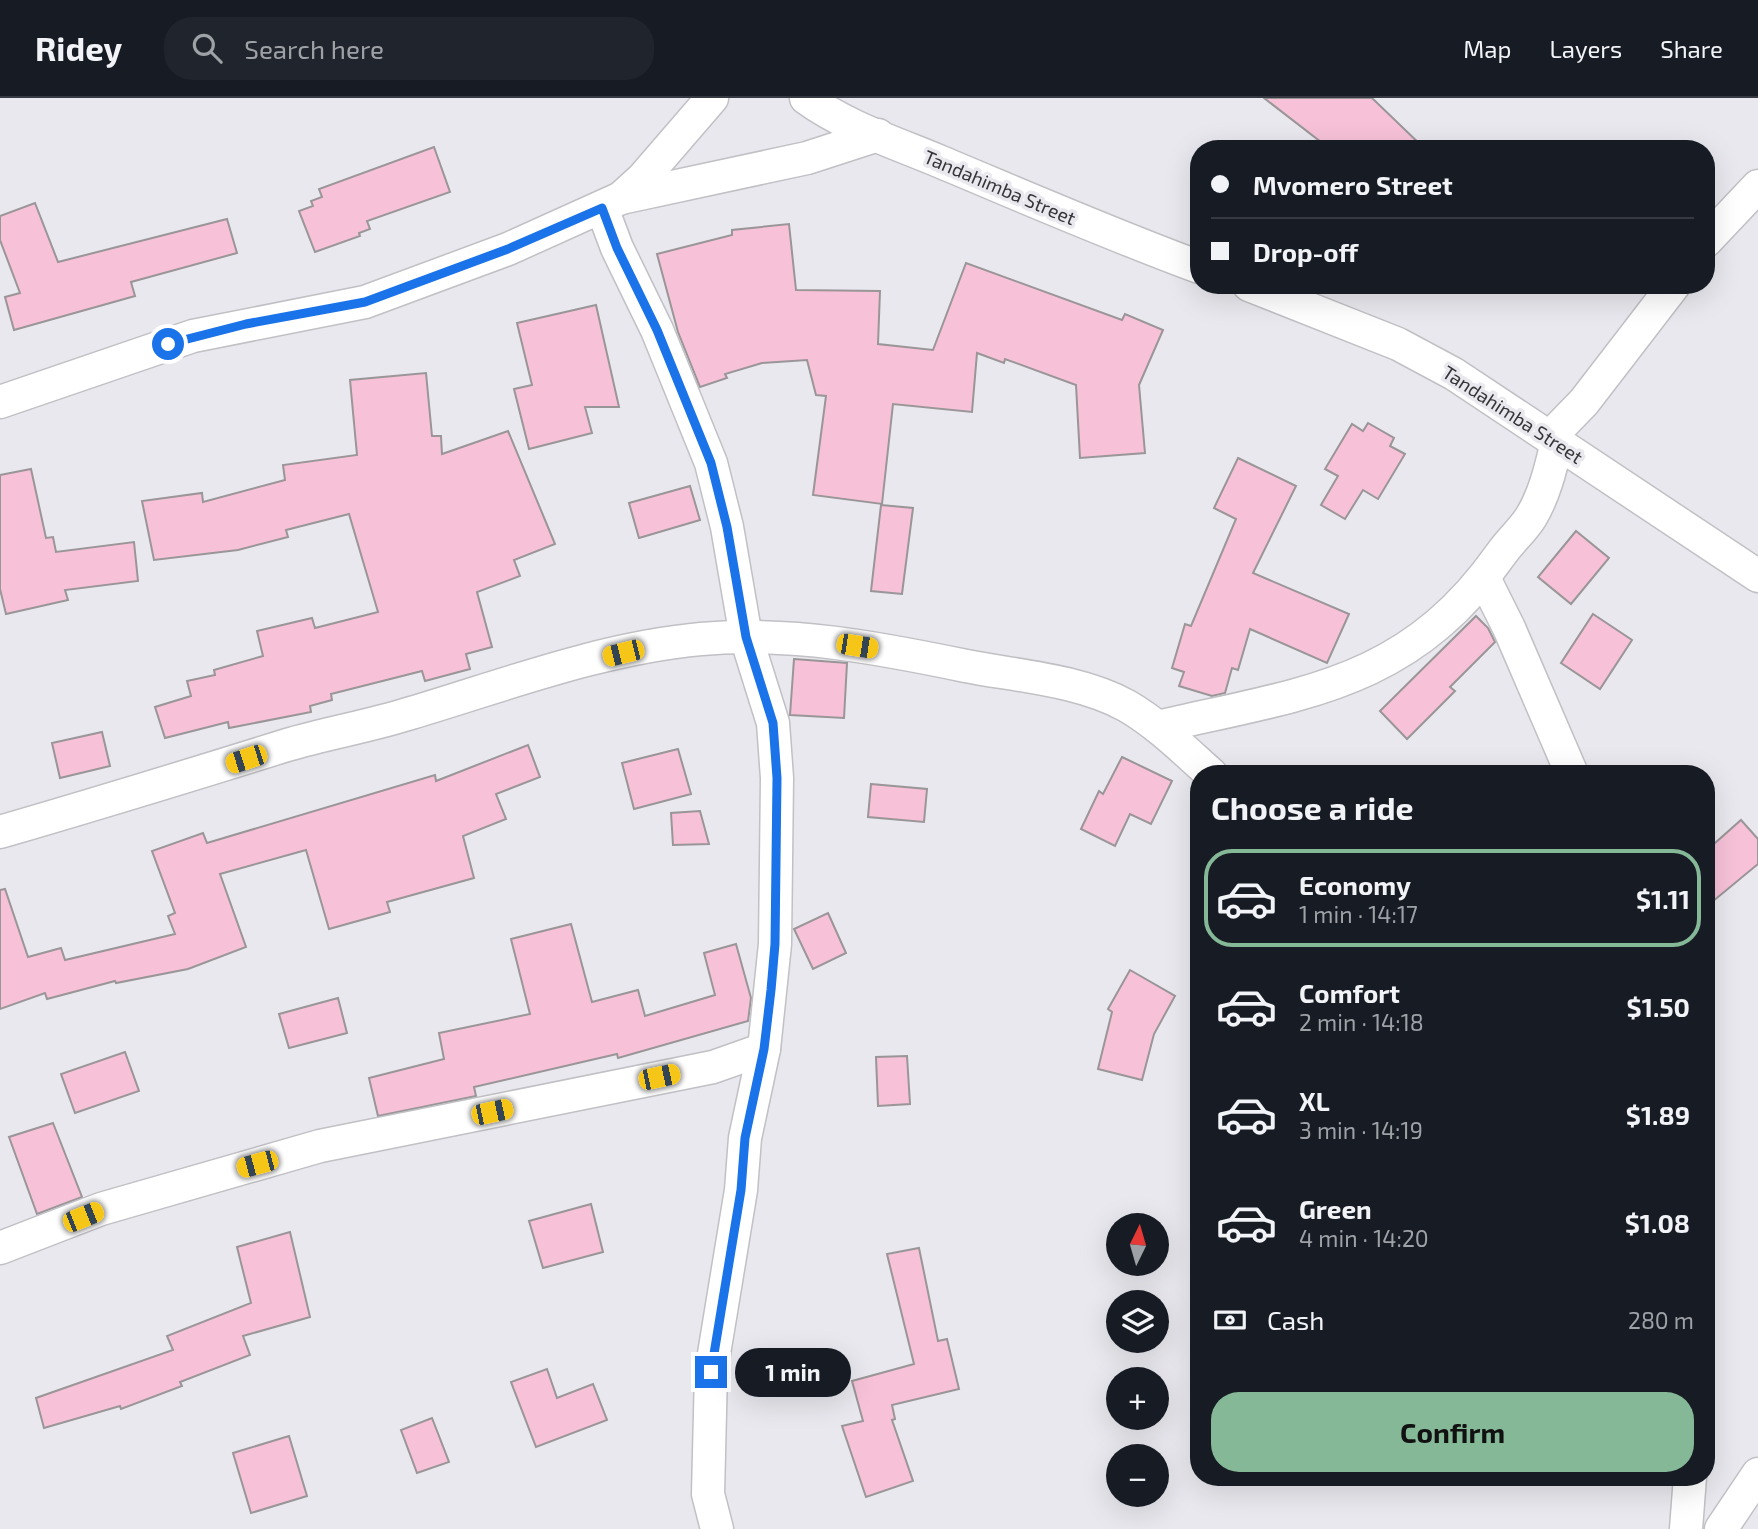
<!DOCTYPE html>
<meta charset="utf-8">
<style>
body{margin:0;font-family:"Exo 2",sans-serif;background:#20242c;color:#f1f3f6;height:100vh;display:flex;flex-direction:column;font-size:26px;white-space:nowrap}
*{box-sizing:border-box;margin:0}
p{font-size:23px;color:#9ea1a6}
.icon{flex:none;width:38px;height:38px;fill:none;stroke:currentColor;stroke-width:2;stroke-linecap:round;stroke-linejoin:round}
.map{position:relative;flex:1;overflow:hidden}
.side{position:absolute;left:1190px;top:667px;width:525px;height:721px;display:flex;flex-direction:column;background:#171b24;border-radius:28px;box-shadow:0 7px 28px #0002}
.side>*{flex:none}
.top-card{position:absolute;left:1190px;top:42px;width:525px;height:154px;border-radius:28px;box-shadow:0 7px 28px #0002;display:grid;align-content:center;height:154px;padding:0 21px;background:#171b24}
.needle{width:46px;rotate:5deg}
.buttons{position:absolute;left:1106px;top:1115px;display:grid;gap:14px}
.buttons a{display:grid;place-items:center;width:63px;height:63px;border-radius:50%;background:#171b24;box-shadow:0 7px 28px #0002;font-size:35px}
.end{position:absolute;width:32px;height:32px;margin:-16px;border:9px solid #1a73e8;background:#fff;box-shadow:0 0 0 4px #fff}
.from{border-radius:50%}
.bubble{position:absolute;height:49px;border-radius:24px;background:#171b24;box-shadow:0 7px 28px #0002;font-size:23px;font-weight:700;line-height:49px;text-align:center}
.car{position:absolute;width:21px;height:42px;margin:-21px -10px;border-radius:9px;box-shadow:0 0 5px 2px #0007;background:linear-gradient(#f5c518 24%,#345 0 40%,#f5c518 0 76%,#345 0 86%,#f5c518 0)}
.top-card b{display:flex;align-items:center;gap:24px;height:66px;font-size:26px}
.top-card b+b{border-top:2px solid #363941}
.top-card i{width:18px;height:18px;background:#f1f3f6}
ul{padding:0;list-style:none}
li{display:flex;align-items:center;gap:21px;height:98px;margin:0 14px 10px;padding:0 7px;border:4px solid transparent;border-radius:28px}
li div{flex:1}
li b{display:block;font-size:26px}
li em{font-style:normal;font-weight:700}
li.current{border-color:#85b897}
li>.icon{width:63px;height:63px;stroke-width:1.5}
h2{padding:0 21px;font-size:32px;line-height:84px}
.pay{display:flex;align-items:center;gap:18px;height:77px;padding:0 21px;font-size:26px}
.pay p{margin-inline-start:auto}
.cta{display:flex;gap:14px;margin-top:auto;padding:14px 21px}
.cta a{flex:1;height:80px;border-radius:28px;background:#85b897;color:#111;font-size:28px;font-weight:700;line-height:80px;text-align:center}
header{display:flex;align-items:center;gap:42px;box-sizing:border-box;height:98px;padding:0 35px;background:#171b24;border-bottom:2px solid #363941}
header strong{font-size:33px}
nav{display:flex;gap:38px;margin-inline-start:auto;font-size:24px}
.search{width:490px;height:63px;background:#20242c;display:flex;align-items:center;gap:18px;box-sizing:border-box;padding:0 24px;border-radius:28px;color:#9ea1a6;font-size:26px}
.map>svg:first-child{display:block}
</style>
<header>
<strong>Ridey</strong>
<div class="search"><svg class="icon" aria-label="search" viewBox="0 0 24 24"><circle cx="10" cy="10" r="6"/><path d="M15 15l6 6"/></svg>Search here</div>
<nav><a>Map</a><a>Layers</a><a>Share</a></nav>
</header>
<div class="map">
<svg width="1758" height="1431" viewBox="0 0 1758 1431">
<rect width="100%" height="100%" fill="#e8e8ee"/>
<g fill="#f7c2d8" stroke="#9a9597" stroke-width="2">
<path d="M1264 0H1372L1425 51H1330Z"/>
<path d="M434 49 450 94 367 123 370 131 359 135 360 138 315 154 299 113 313 108 311 103 322 99 319 91Z"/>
<path d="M35 105 58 164 227 121 237 155 131 184 135 198 14 232 5 199 20 195 0 142V118Z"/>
<path d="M789 126 796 192 880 193 878 246 933 252 966 165 1122 222 1125 216 1163 232 1139 287 1145 355 1080 360 1076 287 1005 261 1004 265 977 255 972 314 893 306 882 406 813 397 826 298 816 297 807 262 762 265 725 276 727 280 700 289 678 234 657 156 732 137V132Z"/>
<path d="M596 207 619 309H585L592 335 529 351 514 291 532 287 517 225Z"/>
<path d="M426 275 432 338H441L442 356 508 333 555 446 514 462 520 478 477 494 492 549 466 556 470 571 425 583 422 573 331 596 332 602 310 608 311 614 229 630 228 624 165 640 155 609 191 598 187 583 215 577 214 572 263 558 257 533 312 520 315 530 378 514 349 416 286 432 288 439 238 452 154 462 142 403 202 395 203 404 285 382 283 367 357 357 350 282Z"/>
<path d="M1368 325 1394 340 1390 348 1405 356 1378 401 1363 392 1345 421 1321 407 1338 378 1325 371 1352 326 1363 333Z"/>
<path d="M1238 360 1296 388 1253 475 1349 516 1327 565 1250 531 1238 572 1232 570 1225 595 1212 598 1179 588 1184 574 1172 570 1185 526 1191 528 1236 421 1214 410Z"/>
<path d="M31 371 46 440 53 439 56 454 134 444 138 483 65 492 68 502 6 516 0 491V377Z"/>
<path d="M690 388 700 422 639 440 629 405Z"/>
<path d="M881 407 913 410 902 496 871 493Z"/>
<path d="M1576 433 1609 460 1571 506 1538 479Z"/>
<path d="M1593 516 1632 542 1600 591 1561 565Z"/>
<path d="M1476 518 1488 530 1495 544 1450 589 1455 593 1407 641 1380 613Z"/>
<path d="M794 561 847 565 844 620 790 617Z"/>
<path d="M102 634 110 668 60 680 52 645Z"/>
<path d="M528 647 540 679 496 696 506 721 463 738 474 780 387 804 390 814 329 831 306 752 220 776 246 849 188 871 116 885 115 883 47 901 45 895 0 911V792L5 791 28 859 61 850 65 862 175 836 168 818 175 815 152 753 203 735 207 745 435 677 436 683Z"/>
<path d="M678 651 691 696 634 711 622 665Z"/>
<path d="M1122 659 1172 683 1151 726 1130 716 1115 748 1081 731 1099 693 1103 696Z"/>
<path d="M871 686 927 691 924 724 868 719Z"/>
<path d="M700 713 709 746 673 747 671 715Z"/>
<path d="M1741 722 1758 741V766L1706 809V753Z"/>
<path d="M828 815 846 855 813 871 794 831Z"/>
<path d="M571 826 592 904 638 892 645 918 715 897 704 855 736 846 751 900 748 923 618 960 617 956 474 989 476 998 378 1018 369 980 444 961 439 935 530 916 511 841Z"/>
<path d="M1130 872 1175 898 1154 936 1142 982 1098 971 1112 914 1108 911Z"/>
<path d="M338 900 347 935 289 950 279 916Z"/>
<path d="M125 954 139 993 75 1015 61 976Z"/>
<path d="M907 958 910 1006 878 1008 876 959Z"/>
<path d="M53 1025 82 1099 37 1116 9 1039Z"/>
<path d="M591 1106 603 1154 543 1170 529 1123Z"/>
<path d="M290 1134 310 1219 243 1238 250 1257 180 1284 182 1288 121 1311 120 1308 44 1330 36 1300 173 1252 167 1238 251 1205 237 1149Z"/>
<path d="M919 1150 938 1243 947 1241 959 1291 892 1307 895 1321 892 1322 913 1383 866 1399 842 1328 863 1323 852 1283 914 1266 887 1156Z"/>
<path d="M547 1271 557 1300 593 1286 607 1322 536 1349 511 1284Z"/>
<path d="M432 1320 449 1364 417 1375 401 1332Z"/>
<path d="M289 1338 307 1398 251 1415 233 1355Z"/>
</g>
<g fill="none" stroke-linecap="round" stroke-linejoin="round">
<defs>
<g id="minor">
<path d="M806 0C846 29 896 45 941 64 1027 100 1112 137 1199 169"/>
<path d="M621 100 807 60 878 37"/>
<path d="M602 110 617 150 657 232 711 365 727 429 746 539 773 625 777 680 775 846 764 951 745 1040 741 1092 711 1274 708 1396 717 1431"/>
<path d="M1706 143 1758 88"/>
<path d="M1249 187 1398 246 1454 276 1758 478"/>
<path d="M0 304 193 238 365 204 508 151 621 100 643 80 712 0"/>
<path d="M1550 339 1584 304 1674 187"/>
<path d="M1484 480 1509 530 1572 676"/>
<path d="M1158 629C1303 595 1408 588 1501 456 1510 443 1523 432 1531 419 1545 396 1551 369 1557 344"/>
<path d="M0 734C96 706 191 677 287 647 328 635 370 628 411 615 505 587 602 550 701 541 790 533 879 550 966 568 1018 578 1080 582 1127 608 1158 626 1184 652 1211 676"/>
<path d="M0 1150 101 1111 320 1048 713 969 764 951"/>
<path d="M1686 1431 1690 1379"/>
<path d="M1721 1431 1758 1376"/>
</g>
</defs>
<use href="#minor" stroke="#c0c0c5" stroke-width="35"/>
<use href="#minor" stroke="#fff" stroke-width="32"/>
</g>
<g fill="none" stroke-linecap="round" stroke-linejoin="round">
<path stroke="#1a73e8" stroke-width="9" d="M168 246 246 226 365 204 508 151 602 110 617 150 657 232 711 365 727 429 746 539 773 625 777 680 775 846 771 892 764 951 745 1040 741 1092 711 1274"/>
</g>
<g text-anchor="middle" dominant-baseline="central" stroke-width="7" stroke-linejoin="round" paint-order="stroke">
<g font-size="19" fill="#353537" stroke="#e8e8ee">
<text transform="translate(1000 89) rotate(23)">Tandahimba Street</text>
<text transform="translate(1513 316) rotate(33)">Tandahimba Street</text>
</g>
</g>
</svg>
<div class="buttons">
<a><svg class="needle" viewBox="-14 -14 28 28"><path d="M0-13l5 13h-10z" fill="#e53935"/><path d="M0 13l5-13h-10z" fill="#9ea1a6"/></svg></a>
<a><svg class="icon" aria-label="layers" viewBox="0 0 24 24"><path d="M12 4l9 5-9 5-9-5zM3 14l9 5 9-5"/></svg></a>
<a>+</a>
<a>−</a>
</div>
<i class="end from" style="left:168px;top:246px"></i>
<i class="end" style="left:711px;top:1274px"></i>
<div class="bubble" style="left:735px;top:1250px;width:116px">1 min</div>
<i class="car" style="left:857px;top:548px;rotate:99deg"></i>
<i class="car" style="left:623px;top:555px;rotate:256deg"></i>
<i class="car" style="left:246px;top:661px;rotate:252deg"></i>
<i class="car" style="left:659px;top:979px;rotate:78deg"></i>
<i class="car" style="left:492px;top:1014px;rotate:78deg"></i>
<i class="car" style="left:257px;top:1066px;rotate:255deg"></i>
<i class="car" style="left:83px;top:1119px;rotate:68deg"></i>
<div class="top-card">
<b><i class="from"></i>Mvomero Street</b>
<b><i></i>Drop-off</b>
</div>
<section class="side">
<h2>Choose a ride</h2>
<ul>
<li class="current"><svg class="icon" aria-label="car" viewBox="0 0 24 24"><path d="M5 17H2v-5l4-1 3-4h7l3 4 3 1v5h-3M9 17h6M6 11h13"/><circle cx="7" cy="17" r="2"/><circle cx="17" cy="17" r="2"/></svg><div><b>Economy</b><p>1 min · 14:17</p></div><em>$1.11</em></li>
<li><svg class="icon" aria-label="car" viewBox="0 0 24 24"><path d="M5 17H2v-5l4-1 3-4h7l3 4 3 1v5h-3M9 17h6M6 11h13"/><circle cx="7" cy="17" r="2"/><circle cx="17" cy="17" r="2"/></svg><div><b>Comfort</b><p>2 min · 14:18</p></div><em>$1.50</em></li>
<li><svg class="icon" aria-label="car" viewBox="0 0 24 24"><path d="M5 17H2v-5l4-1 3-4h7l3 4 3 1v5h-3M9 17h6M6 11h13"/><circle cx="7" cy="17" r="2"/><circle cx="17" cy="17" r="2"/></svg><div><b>XL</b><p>3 min · 14:19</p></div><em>$1.89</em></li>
<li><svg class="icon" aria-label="car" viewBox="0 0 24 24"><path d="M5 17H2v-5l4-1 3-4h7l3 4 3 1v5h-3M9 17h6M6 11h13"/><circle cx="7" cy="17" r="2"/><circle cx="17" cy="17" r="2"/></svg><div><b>Green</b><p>4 min · 14:20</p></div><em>$1.08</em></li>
</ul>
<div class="pay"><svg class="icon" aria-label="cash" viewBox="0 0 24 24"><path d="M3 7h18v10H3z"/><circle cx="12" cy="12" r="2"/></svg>Cash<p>280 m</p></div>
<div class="cta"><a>Confirm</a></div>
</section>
</div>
